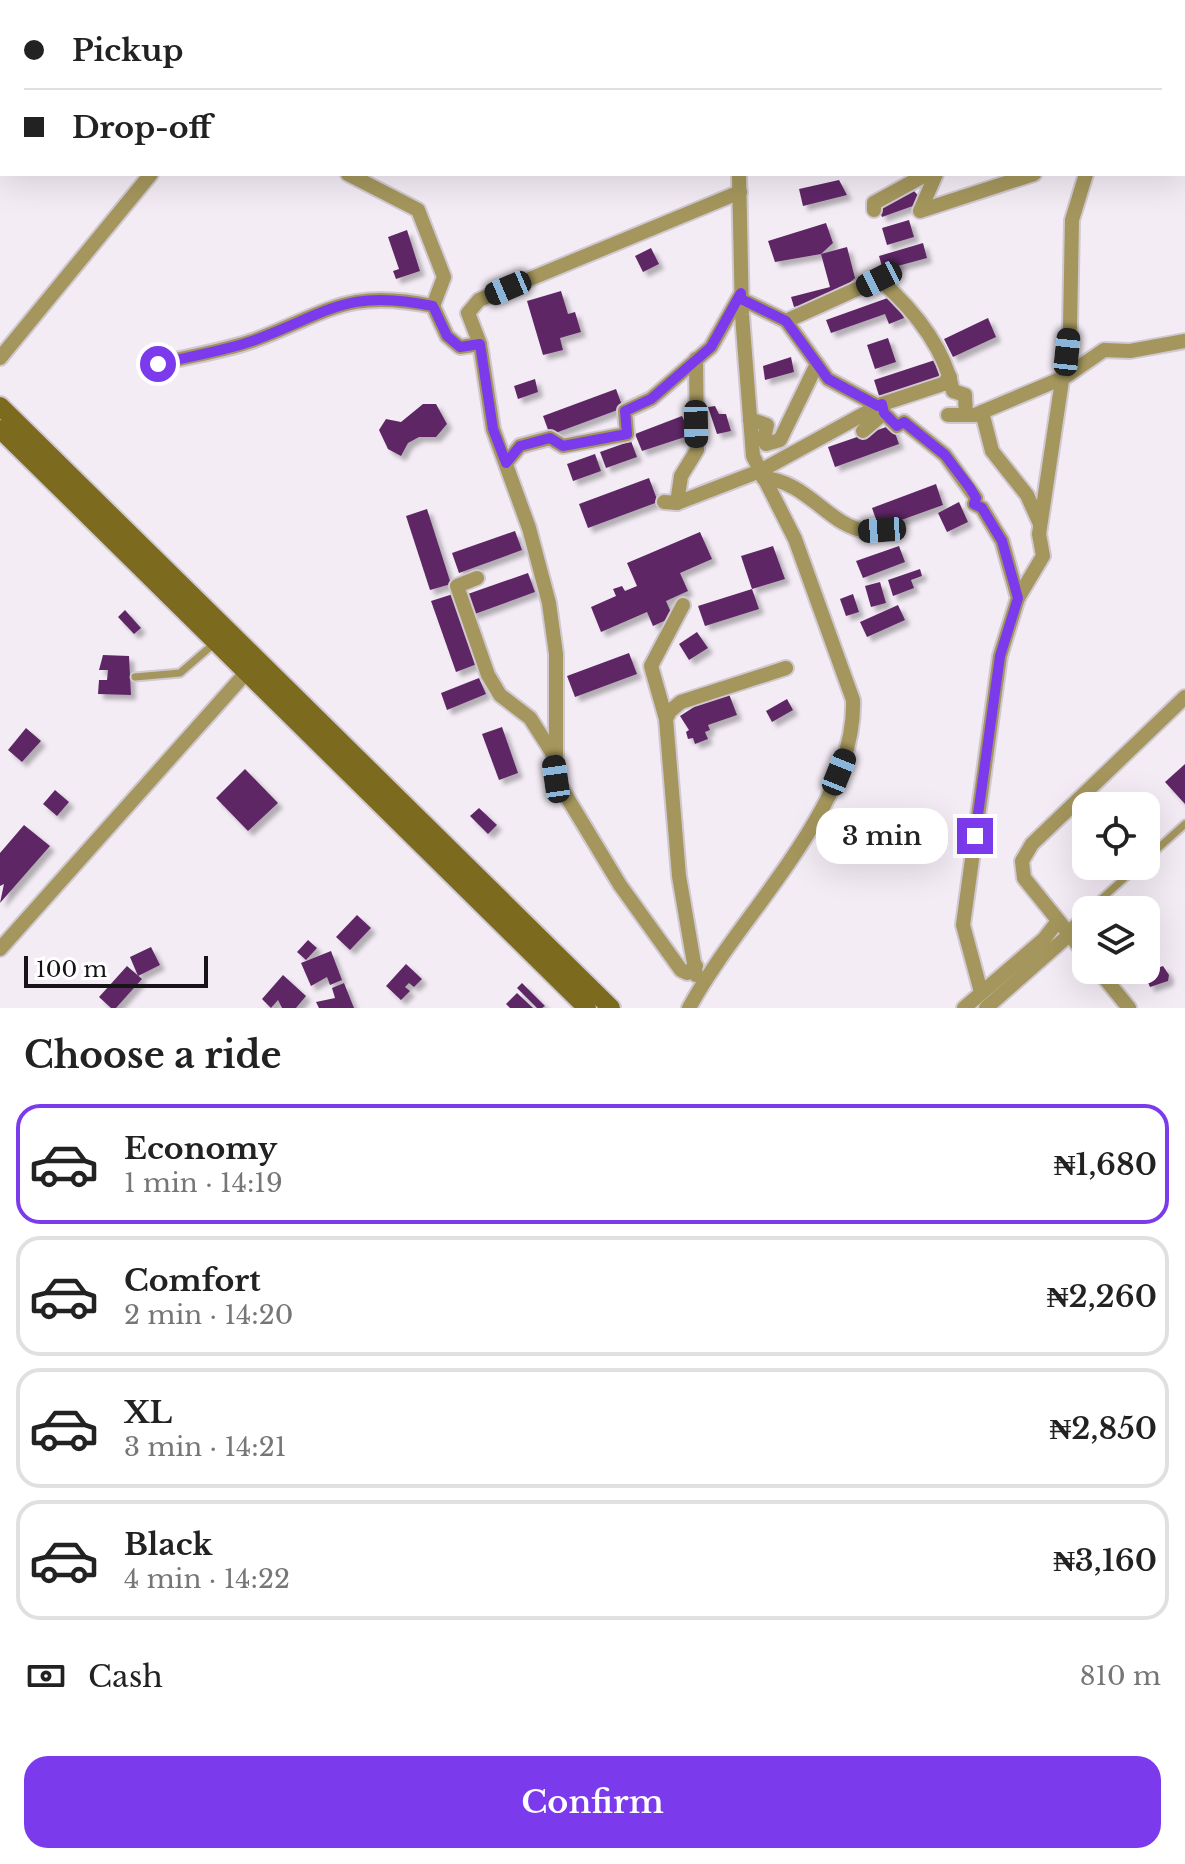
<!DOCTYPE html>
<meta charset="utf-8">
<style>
body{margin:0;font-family:"Libre Baskerville",serif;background:#f2f2f2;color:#222;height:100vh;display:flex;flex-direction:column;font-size:30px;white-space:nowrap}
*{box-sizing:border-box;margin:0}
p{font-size:26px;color:#767676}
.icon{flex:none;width:44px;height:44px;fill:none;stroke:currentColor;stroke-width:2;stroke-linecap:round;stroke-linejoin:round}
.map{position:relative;height:1008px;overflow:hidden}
.sheet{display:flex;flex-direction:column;background:#fff;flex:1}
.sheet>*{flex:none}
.banner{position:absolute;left:0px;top:0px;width:1186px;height:176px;box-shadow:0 8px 32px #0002;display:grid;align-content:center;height:176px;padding:0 24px;background:#fff}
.fabs{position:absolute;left:1072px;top:792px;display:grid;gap:16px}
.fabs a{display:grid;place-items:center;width:88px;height:88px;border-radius:16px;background:#fff;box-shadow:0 8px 32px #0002;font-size:40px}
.scale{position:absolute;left:24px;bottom:20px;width:184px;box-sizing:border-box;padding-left:8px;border:4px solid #161417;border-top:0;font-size:22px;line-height:28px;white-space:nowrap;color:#161417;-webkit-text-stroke:6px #fff;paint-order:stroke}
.end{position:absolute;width:36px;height:36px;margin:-18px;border:10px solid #7c3aed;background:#fff;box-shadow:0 0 0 4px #fff}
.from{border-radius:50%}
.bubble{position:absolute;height:56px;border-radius:24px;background:#fff;box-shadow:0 8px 32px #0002;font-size:26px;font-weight:600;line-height:56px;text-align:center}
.car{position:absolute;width:24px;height:48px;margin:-24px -12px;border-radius:10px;box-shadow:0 0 6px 2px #0007;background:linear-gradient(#222 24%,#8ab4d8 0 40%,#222 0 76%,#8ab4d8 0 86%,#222 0)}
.banner b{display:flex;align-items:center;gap:28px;height:76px;font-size:30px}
.banner b+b{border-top:2px solid #e0e0e0}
.banner i{width:20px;height:20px;background:#222}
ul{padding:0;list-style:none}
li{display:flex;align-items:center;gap:24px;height:120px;margin:0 16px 12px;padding:0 8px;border:4px solid #e0e0e0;border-radius:24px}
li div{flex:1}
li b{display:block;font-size:30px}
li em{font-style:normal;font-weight:600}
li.active{border-color:#7c3aed}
li>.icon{width:72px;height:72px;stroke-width:1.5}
h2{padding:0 24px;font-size:36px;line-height:96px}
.pay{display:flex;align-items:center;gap:20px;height:88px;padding:0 24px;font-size:30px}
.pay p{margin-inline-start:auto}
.primary-button{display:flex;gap:16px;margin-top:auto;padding:16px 24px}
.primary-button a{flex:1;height:92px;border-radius:24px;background:#7c3aed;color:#fff;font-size:32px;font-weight:600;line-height:92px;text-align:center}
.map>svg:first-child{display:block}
</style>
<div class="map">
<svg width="1185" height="1008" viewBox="0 0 1185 1008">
<defs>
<filter id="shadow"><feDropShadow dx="5" dy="5" stdDeviation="2" flood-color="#0004"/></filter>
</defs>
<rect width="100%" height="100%" fill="#f4ecf5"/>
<g fill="#5e2866" filter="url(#shadow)">
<path d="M839 180 847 195 803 206 799 189Z"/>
<path d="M914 191 924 202 882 217 877 204Z"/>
<path d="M909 220 914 237 887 245 882 228Z"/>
<path d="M826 223 833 243 821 254 847 247 855 278 833 297 794 307 791 297 830 287 821 254 775 262 768 241Z"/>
<path d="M407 230 420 271 396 279 393 271 399 269 388 237Z"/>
<path d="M923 243 927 258 883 270 879 256Z"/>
<path d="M651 248 659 264 643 272 635 256Z"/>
<path d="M561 291 568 314 575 312 581 332 560 338 563 350 543 355 527 301Z"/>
<path d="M896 295 904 318 889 324 885 314 831 333 826 320Z"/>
<path d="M988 318 996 337 953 357 944 339Z"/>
<path d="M888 338 896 362 875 369 867 345Z"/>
<path d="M791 357 794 372 765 380 763 366Z"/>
<path d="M938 359 945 381 881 402 874 380Z"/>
<path d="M535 379 538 392 518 399 514 386Z"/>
<path d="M616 389 623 408 550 435 543 416Z"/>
<path d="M423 404H436L447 424 436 437H419L408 443 401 456 388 449 379 430 386 419 401 422Z"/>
<path d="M715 406 719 414H726L731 431 717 434 708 407Z"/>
<path d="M682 416 691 435 642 451 635 434Z"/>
<path d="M892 425 899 444 835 467 828 447Z"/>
<path d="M631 441 637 457 606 468 600 452Z"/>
<path d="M595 454 601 471 573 481 567 464Z"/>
<path d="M649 478 658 502 588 528 579 504Z"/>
<path d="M936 484 943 505 879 528 872 508Z"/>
<path d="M959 502 968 522 947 532 938 513Z"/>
<path d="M427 509 451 584 430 590 406 516Z"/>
<path d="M515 531 522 550 459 573 452 553Z"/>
<path d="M700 532 712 559 680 573 688 591 666 601 673 617 653 626 647 612 601 632 591 607 616 596 613 589 622 586 625 591 637 586 627 563Z"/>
<path d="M773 546 785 579 752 589 741 556Z"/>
<path d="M899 546 905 562 863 578 856 561Z"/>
<path d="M920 569 922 576 911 580 914 588 893 596 888 580Z"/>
<path d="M528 573 535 592 472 615 465 595Z"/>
<path d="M880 582 886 603 871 607 865 586Z"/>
<path d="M752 589 759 609 705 626 698 606Z"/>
<path d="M453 594 477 664 456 672 431 601Z"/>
<path d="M853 594 859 612 846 616 840 599Z"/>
<path d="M898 605 905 620 867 637 860 622Z"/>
<path d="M125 610 141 628 134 634 118 617Z"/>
<path d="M697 632 708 648 689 660 679 644Z"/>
<path d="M629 653 637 674 575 697 567 676Z"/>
<path d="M103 655 129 656 131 695 98 694 99 680H107L108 670H99Z"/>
<path d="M479 678 486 694 447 710 441 693Z"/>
<path d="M729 694 737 715 708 725 710 730 705 732 708 739 695 744 693 738 688 739 686 732 689 730 680 716 694 707 691 701 703 696 705 703Z"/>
<path d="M787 699 793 710 772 722 766 711Z"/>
<path d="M502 727 518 773 499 780 482 734Z"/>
<path d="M26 728 41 741 22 762 8 750Z"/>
<path d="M1185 764V804L1165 782Z"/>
<path d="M245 769 278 803 248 831 216 798Z"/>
<path d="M55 790 69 802 57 816 43 804Z"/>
<path d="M479 808 497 825 488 834 470 816Z"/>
<path d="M24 825 50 846 0 903 4 884 0 886V853Z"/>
<path d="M357 915 371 928 350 950 336 937Z"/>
<path d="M308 940 317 948 306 960 297 952Z"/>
<path d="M151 947 160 965 138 976 130 957Z"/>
<path d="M331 951 342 980 330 985 327 977 311 986 301 963Z"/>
<path d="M406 964 422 979 414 987 409 983 405 987 410 991 401 1000 386 986Z"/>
<path d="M127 966 142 979 116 1008H111L99 997Z"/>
<path d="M1163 966 1169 975 1168 981 1150 987 1144 973Z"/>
<path d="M283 975 306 996 296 1008H282L278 1000 271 1008 262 999Z"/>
<path d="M344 983 354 1008H319L316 1002 335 998 332 988Z"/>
<path d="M522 983 545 1006 542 1008H537L517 988Z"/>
<path d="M517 993 533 1008H510L506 1004Z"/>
</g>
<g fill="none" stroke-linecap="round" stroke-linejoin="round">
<defs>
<g id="service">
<path d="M135 677 180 673 216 642"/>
<path d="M1146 859 1185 824"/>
<path d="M1089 910 1138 866"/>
<path d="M1066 930 1086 912"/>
</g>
<g id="minor">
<path d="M735 0V2"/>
<path d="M1160 0V2"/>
<path d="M216 2V0"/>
<path d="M293 2 294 0"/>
<path d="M907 2V0"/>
<path d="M1146 2 1147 0"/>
<path d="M1184 59 1185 63"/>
<path d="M348 174 418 210 444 277 433 306"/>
<path d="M936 174 920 211 1034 174"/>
<path d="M874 210V203L927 174"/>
<path d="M741 299 786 321 879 279C913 309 944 346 953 391L965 395 966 415"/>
<path d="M786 321 828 379 878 406"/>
<path d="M0 358 151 174"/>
<path d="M151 374 158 364C190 356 224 351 255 340 329 312 348 288 433 306L447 336 460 347 480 344"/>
<path d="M982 412 992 451 1027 495 1040 524"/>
<path d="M884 413 882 404 943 384 950 377"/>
<path d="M948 415H975L1065 377 1104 350 1130 351 1185 341"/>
<path d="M750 419 767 425 764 438 766 444 780 440 817 364"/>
<path d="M863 431 884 413 897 426 904 422 945 455 976 498 974 504 982 508 1002 541 1018 598 1000 656 963 925 981 992"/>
<path d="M506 463 520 446 550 438 563 446 627 434 625 411 651 399 711 347 741 294"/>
<path d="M763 478C808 481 829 527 867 531 877 533 889 530 898 529"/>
<path d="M664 502 677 503 681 476 697 450 696 359"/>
<path d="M677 503 760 471 882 404"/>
<path d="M477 578 457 586 488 675 500 695 530 718 553 754"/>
<path d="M1018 598 1043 556 1039 534 1070 327 1072 220 1086 174"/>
<path d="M666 719 651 666 683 605"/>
<path d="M0 949 253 665"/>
<path d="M1086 955 1024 878 1022 861 1032 844 1185 697"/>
<path d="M696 966 687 973 681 970 620 885 556 779V654L549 603 529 528 493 429 480 344 468 313 479 300 740 192"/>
<path d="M1098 970 1129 1008"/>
<path d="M696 975 679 876 666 719 670 711 681 702 786 668"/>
<path d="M689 1008C738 916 857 807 853 700L795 539 753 456 742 315 739 174"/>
<path d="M964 1008 1044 939 1058 921"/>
<path d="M986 1008 1069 935"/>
</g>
<g id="secondary">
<path d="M0 406 611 1008"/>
<path d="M0 429 587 1008"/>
</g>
</defs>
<use href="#service" stroke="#d0c9d1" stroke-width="11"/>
<use href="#minor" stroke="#d0c9d1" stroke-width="18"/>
<use href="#secondary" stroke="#d0c9d1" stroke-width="22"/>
<use href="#service" stroke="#a4965c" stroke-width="7"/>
<use href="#minor" stroke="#a4965c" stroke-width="14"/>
<use href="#secondary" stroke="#7c6b1f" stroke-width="18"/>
</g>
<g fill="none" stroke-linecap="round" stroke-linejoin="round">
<path stroke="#7c3aed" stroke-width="10" d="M158 364C190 356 225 351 255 340 330 312 347 288 433 306L447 336 460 347 480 344 493 429 506 463 520 446 550 438 563 446 627 434 625 411 651 399 711 347 741 293V299L786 321 828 379 878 406 882 404 884 413 897 426 904 422 945 455 970 488 976 498 974 504 982 508 1002 541 1018 598 1000 656 975 836"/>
</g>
</svg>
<div class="fabs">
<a><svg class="icon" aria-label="locate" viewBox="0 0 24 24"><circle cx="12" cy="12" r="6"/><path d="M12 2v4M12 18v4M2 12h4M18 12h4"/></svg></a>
<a><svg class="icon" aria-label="layers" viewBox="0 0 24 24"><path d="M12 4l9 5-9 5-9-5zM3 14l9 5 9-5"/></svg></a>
</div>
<div class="scale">100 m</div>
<i class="end from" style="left:158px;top:364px"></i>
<i class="end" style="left:975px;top:836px"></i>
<div class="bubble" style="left:816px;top:808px;width:132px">3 min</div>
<i class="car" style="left:879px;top:279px;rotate:243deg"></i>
<i class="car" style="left:508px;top:288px;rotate:247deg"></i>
<i class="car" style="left:1067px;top:352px;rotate:6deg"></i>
<i class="car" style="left:696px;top:424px;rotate:179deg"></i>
<i class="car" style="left:882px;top:530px;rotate:266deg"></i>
<i class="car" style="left:839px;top:772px;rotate:22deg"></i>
<i class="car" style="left:556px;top:779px;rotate:352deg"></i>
<div class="banner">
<b><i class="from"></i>Pickup</b>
<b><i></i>Drop-off</b>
</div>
</div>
<section class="sheet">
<h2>Choose a ride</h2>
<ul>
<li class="active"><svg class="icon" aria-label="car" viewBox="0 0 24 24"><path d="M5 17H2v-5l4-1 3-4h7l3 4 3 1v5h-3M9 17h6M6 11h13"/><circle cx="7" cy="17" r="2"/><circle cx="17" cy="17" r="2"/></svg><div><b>Economy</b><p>1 min · 14:19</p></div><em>₦1,680</em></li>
<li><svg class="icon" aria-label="car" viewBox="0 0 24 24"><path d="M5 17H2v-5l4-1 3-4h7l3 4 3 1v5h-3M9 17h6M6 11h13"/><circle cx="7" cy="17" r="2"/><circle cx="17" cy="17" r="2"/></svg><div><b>Comfort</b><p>2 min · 14:20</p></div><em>₦2,260</em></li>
<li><svg class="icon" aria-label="car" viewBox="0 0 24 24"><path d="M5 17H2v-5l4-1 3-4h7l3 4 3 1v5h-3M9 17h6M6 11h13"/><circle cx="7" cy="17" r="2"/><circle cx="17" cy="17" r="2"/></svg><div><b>XL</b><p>3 min · 14:21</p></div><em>₦2,850</em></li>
<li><svg class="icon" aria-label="car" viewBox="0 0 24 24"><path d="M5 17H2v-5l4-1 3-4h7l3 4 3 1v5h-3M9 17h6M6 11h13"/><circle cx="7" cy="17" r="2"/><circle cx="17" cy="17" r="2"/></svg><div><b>Black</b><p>4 min · 14:22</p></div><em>₦3,160</em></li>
</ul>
<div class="pay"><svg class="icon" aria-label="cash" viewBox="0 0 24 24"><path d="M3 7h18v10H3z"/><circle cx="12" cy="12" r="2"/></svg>Cash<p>810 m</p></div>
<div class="primary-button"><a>Confirm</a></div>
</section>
